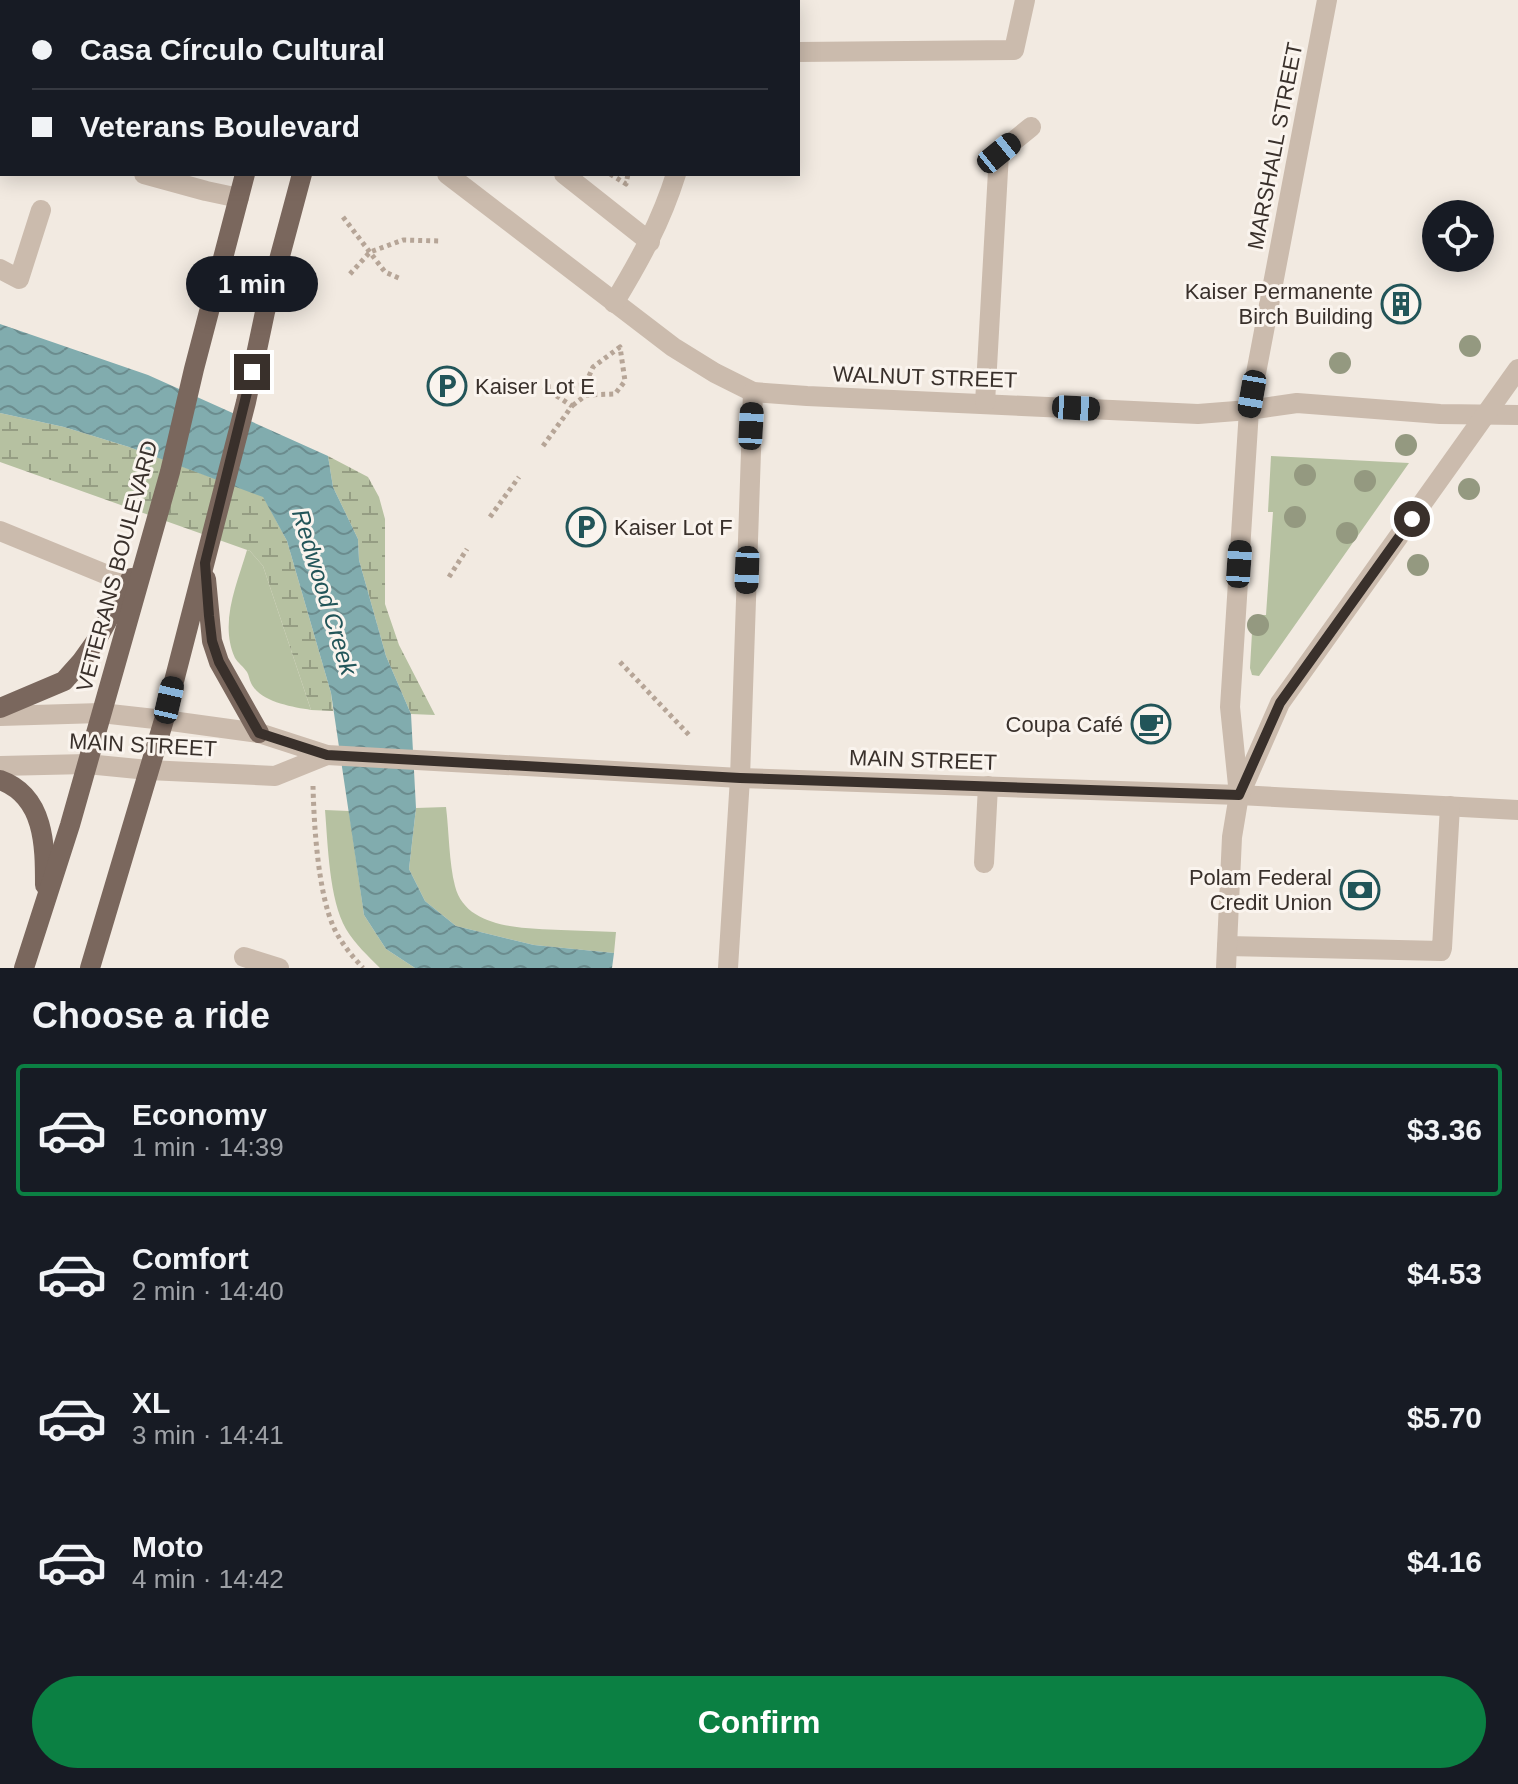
<!DOCTYPE html>
<meta charset="utf-8">
<style>
body{margin:0;font-family:Arial,sans-serif;background:#242831;color:#f1f3f6;height:100vh;display:flex;flex-direction:column;font-size:30px;white-space:nowrap}
*{box-sizing:border-box;margin:0}
p{font-size:26px;color:#9ea1a6}
.icon{flex:none;width:44px;height:44px;fill:none;stroke:currentColor;stroke-width:2;stroke-linecap:round;stroke-linejoin:round}
.map{position:relative;height:968px;overflow:hidden}
.drawer{display:flex;flex-direction:column;background:#171b24;flex:1}
.drawer>*{flex:none}
.top-card{position:absolute;left:0px;top:0px;width:800px;height:176px;box-shadow:0 4px 20px #0003;display:grid;align-content:center;height:176px;padding:0 32px;background:#171b24}
.controls{position:absolute;left:1422px;top:200px;display:grid;gap:16px}
.controls a{display:grid;place-items:center;width:72px;height:72px;border-radius:50%;background:#171b24;box-shadow:0 4px 20px #0003;font-size:40px}
.end{position:absolute;width:36px;height:36px;margin:-18px;border:10px solid #39302b;background:#fff;box-shadow:0 0 0 4px #fff}
.from{border-radius:50%}
.bubble{position:absolute;height:56px;border-radius:28px;background:#171b24;box-shadow:0 4px 20px #0003;font-size:26px;font-weight:700;line-height:56px;text-align:center}
.car{position:absolute;width:24px;height:48px;margin:-24px -12px;border-radius:10px;box-shadow:0 0 6px 2px #0007;background:linear-gradient(#222 24%,#8ab4d8 0 40%,#222 0 76%,#8ab4d8 0 86%,#222 0)}
.top-card b{display:flex;align-items:center;gap:28px;height:76px;font-size:30px}
.top-card b+b{border-top:2px solid #363941}
.top-card i{width:20px;height:20px;background:#f1f3f6}
ul{padding:0;list-style:none}
li{display:flex;align-items:center;gap:24px;height:132px;margin:0 16px 12px;padding:0 16px;border:4px solid transparent;border-radius:8px}
li div{flex:1}
li b{display:block;font-size:30px}
li em{font-style:normal;font-weight:700}
li.active{border-color:#0b8043}
li>.icon{width:72px;height:72px;stroke-width:1.5}
h2{padding:0 32px;font-size:36px;line-height:96px}
.primary-button{display:flex;gap:16px;margin-top:auto;padding:16px 32px}
.primary-button a{flex:1;height:92px;border-radius:48px;background:#0b8043;color:#fff;font-size:32px;font-weight:700;line-height:92px;text-align:center}
.map>svg:first-child{display:block}
</style>
<div class="map">
<svg width="1518" height="968" viewBox="0 0 1518 968">
<defs>
<pattern id="wetland-marsh" width="20" height="14" patternUnits="userSpaceOnUse" patternTransform="scale(2)"><rect width="20" height="14" fill="#b6c1a1"/><path d="M1 5h8M5 5V1M11 12h8M15 12V8" fill="none" stroke="#959d83"/></pattern>
<pattern id="water-waves" width="16" height="10" patternUnits="userSpaceOnUse" patternTransform="scale(2)"><rect width="16" height="10" fill="#81acae"/><path d="M0 5q4-4 8 0t8 0" fill="none" stroke="#6b8c8e"/></pattern>
</defs>
<rect width="100%" height="100%" fill="#f2eae1"/>
<g fill="#b6c1a1">
<path d="M1271 456 1409 463 1259 676 1252 675 1250 668 1253 615H1266L1273 512H1268Z"/>
<path d="M247 550 250 551 263 566 311 710C292 707 260 702 251 683 249 679 249 675 247 672 243 666 238 663 235 658 219 623 237 584 247 550Z"/>
<path d="M446 807C449 831 449 863 455 886 466 930 526 928 561 930 579 931 598 931 616 932L614 953 534 945 456 926 425 901 409 869 416 808Z"/>
<path d="M325 810 349 811 364 915 386 949 415 968H380C368 956 355 944 346 929 329 899 328 845 325 810Z"/>
</g>
<g fill="url(#wetland-marsh)">
<path d="M0 413 64 427 129 447 263 496 287 541 331 693 333 711 311 710 263 566 250 551 0 462Z"/>
<path d="M328 456 368 477 379 497 385 519V604L399 645 435 715 411 714 386 656 359 560 358 539 333 487Z"/>
</g>
<path fill="url(#water-waves)" d="M0 324 148 375 328 456 333 487 358 539 359 560 386 656 411 714 416 808 409 869 425 901 456 926 534 945 614 953 612 968H415L386 949 364 915 331 693 287 541 263 497 129 447 64 427 0 413Z"/>
<g fill="none" stroke-linecap="round" stroke-linejoin="round">
<g stroke="#b6a597" stroke-width="5" stroke-dasharray="4 4" stroke-linecap="butt">
<path d="M610 174 626 184 628 174"/>
<path d="M343 217 385 272 401 279"/>
<path d="M350 274 370 252 403 240 440 241"/>
<path d="M543 446 572 406 543 387 585 385 593 367 620 347 625 381 615 394 586 395 572 406"/>
<path d="M490 517 519 477"/>
<path d="M449 577 467 549"/>
<path d="M620 662 690 736"/>
<path d="M313 786C314 826 318 893 334 928 341 943 352 956 363 968"/>
</g>
<g stroke="#cbbbad" stroke-width="20">
<path d="M184 0 187 2"/>
<path d="M241 0 242 2"/>
<path d="M798 52 1014 50 1025 0"/>
<path d="M144 174 206 191 239 198"/>
<path d="M447 174 673 347 715 373 753 392 807 396 1198 414 1249 410 1297 403 1440 414 1518 415"/>
<path d="M564 174 650 242"/>
<path d="M0 269 19 279 41 210"/>
<path d="M614 303C640 260 661 222 676 174"/>
<path d="M985 403 999 153 1031 127"/>
<path d="M0 531 127 583"/>
<path d="M0 716 101 713 164 720 259 733 327 755 740 778 1239 795 1518 810"/>
<path d="M0 766 87 764 148 770 275 776 327 755"/>
<path d="M1241 792 1280 703 1518 369"/>
<path d="M984 863 988 786"/>
<path d="M1227 946 1441 951 1442 948 1450 806"/>
<path d="M244 957 279 968"/>
<path d="M728 968 740 778 753 392"/>
<path d="M1226 968 1232 837 1239 795 1230 707 1249 410 1327 0"/>
</g>
<g stroke="#7a675d" stroke-width="20">
<path d="M291 2V0"/>
<path d="M348 2V0"/>
<path d="M206 579 212 641 219 662 259 733"/>
<path d="M0 708 64 681 81 662 96 641 131 578"/>
<path d="M0 780C45 796 45 846 45 885"/>
<path d="M24 968 70 825 170 472 194 369 245 174"/>
<path d="M90 968 164 720 246 402 265 312 302 174"/>
</g>
</g>
<g fill="#949980">
<circle cx="1470" cy="346" r="11"/>
<circle cx="1340" cy="363" r="11"/>
<circle cx="1406" cy="445" r="11"/>
<circle cx="1305" cy="475" r="11"/>
<circle cx="1365" cy="481" r="11"/>
<circle cx="1469" cy="489" r="11"/>
<circle cx="1295" cy="517" r="11"/>
<circle cx="1347" cy="533" r="11"/>
<circle cx="1418" cy="565" r="11"/>
<circle cx="1258" cy="625" r="11"/>
</g>
<g fill="none" stroke-linecap="round" stroke-linejoin="round">
<path stroke="#39302b" stroke-width="10" d="M252 372 205 563 209 616 212 641 219 662 259 733 327 755 740 778 1239 795 1280 703 1412 519"/>
</g>
<defs>
<symbol id="building-ring" viewBox="-11 -11 22 22"><circle r="9.5" fill="#faf4ee" stroke="#225559" stroke-width="1.5"/><path d="M-4-6H4V6H1V3H-1V6H-4ZM-2.5-4.3h1.7v1.8h-1.7ZM.8-4.3h1.7v1.8H.8ZM-2.5-1h1.7V.8h-1.7ZM.8-1h1.7V.8H.8Z" fill="#225559"/></symbol>
<symbol id="parking-ring" viewBox="-11 -11 22 22"><circle r="9.5" fill="#faf4ee" stroke="#225559" stroke-width="1.5"/><path d="M-3.5-5.5H1a3.5 3.5 0 0 1 0 7H-1V5.5H-3.5ZM-1-3.4V-.6H.8a1.4 1.4 0 0 0 0-2.8Z" fill="#225559"/></symbol>
<symbol id="cafe-ring" viewBox="-11 -11 22 22"><circle r="9.5" fill="#faf4ee" stroke="#225559" stroke-width="1.5"/><path d="M-5.5-4.5H6V0H3Q3 3.5 0 3.5H-2.5Q-5.5 3.5-5.5 0ZM3-3.2v2h1.7v-2ZM-6 4.5H4V6H-6Z" fill="#225559"/></symbol>
<symbol id="bank-ring" viewBox="-11 -11 22 22"><circle r="9.5" fill="#faf4ee" stroke="#225559" stroke-width="1.5"/><path d="M-6-4H6V4H-6ZM0-2.3a2.3 2.3 0 1 0 0 4.6a2.3 2.3 0 1 0 0-4.6Z" fill="#225559"/></symbol>
</defs>
<g fill-rule="evenodd">
<use href="#building-ring" x="1379" y="282" width="44" height="44"/>
<use href="#parking-ring" x="425" y="364" width="44" height="44"/>
<use href="#parking-ring" x="564" y="505" width="44" height="44"/>
<use href="#cafe-ring" x="1129" y="702" width="44" height="44"/>
<use href="#bank-ring" x="1338" y="868" width="44" height="44"/>
</g>
<g text-anchor="middle" dominant-baseline="central" stroke-width="6" stroke-linejoin="round" paint-order="stroke">
<g font-size="22" fill="#39302b" stroke="#faf4ee">
<text transform="translate(1275 146) rotate(-79)">MARSHALL STREET</text>
<text transform="translate(925 377) rotate(2)">WALNUT STREET</text>
<text transform="translate(117 566) rotate(-75)">VETERANS BOULEVARD</text>
<text transform="translate(143 745) rotate(3)">MAIN STREET</text>
<text transform="translate(923 760) rotate(2)">MAIN STREET</text>
</g>
<g font-size="22" fill="#39302b" stroke="#faf4ee" text-anchor="end">
<text x="1373" y="291">Kaiser Permanente<tspan x="1373" dy="25">Birch Building</tspan></text>
<text x="475" y="386" text-anchor="start">Kaiser Lot E</text>
<text x="614" y="527" text-anchor="start">Kaiser Lot F</text>
<text x="1123" y="724">Coupa Café</text>
<text x="1332" y="877">Polam Federal<tspan x="1332" dy="25">Credit Union</tspan></text>
</g>
<g font-size="24" font-style="italic" fill="#225559" stroke="#faf4ee">
<text transform="translate(325 592) rotate(73)">Redwood Creek</text>
</g>
</g>
</svg>
<div class="controls">
<a><svg class="icon" aria-label="locate" viewBox="0 0 24 24"><circle cx="12" cy="12" r="6"/><path d="M12 2v4M12 18v4M2 12h4M18 12h4"/></svg></a>
</div>
<i class="end from" style="left:1412px;top:519px"></i>
<i class="end" style="left:252px;top:372px"></i>
<div class="bubble" style="left:186px;top:256px;width:132px">1 min</div>
<i class="car" style="left:999px;top:153px;rotate:51deg"></i>
<i class="car" style="left:1252px;top:394px;rotate:190deg"></i>
<i class="car" style="left:1076px;top:408px;rotate:93deg"></i>
<i class="car" style="left:751px;top:426px;rotate:3deg"></i>
<i class="car" style="left:1239px;top:564px;rotate:4deg"></i>
<i class="car" style="left:747px;top:570px;rotate:182deg"></i>
<i class="car" style="left:169px;top:700px;rotate:13deg"></i>
<div class="top-card">
<b><i class="from"></i>Casa Círculo Cultural</b>
<b><i></i>Veterans Boulevard</b>
</div>
</div>
<section class="drawer">
<h2>Choose a ride</h2>
<ul>
<li class="active"><svg class="icon" aria-label="car" viewBox="0 0 24 24"><path d="M5 17H2v-5l4-1 3-4h7l3 4 3 1v5h-3M9 17h6M6 11h13"/><circle cx="7" cy="17" r="2"/><circle cx="17" cy="17" r="2"/></svg><div><b>Economy</b><p>1 min · 14:39</p></div><em>$3.36</em></li>
<li><svg class="icon" aria-label="car" viewBox="0 0 24 24"><path d="M5 17H2v-5l4-1 3-4h7l3 4 3 1v5h-3M9 17h6M6 11h13"/><circle cx="7" cy="17" r="2"/><circle cx="17" cy="17" r="2"/></svg><div><b>Comfort</b><p>2 min · 14:40</p></div><em>$4.53</em></li>
<li><svg class="icon" aria-label="car" viewBox="0 0 24 24"><path d="M5 17H2v-5l4-1 3-4h7l3 4 3 1v5h-3M9 17h6M6 11h13"/><circle cx="7" cy="17" r="2"/><circle cx="17" cy="17" r="2"/></svg><div><b>XL</b><p>3 min · 14:41</p></div><em>$5.70</em></li>
<li><svg class="icon" aria-label="car" viewBox="0 0 24 24"><path d="M5 17H2v-5l4-1 3-4h7l3 4 3 1v5h-3M9 17h6M6 11h13"/><circle cx="7" cy="17" r="2"/><circle cx="17" cy="17" r="2"/></svg><div><b>Moto</b><p>4 min · 14:42</p></div><em>$4.16</em></li>
</ul>
<div class="primary-button"><a>Confirm</a></div>
</section>
